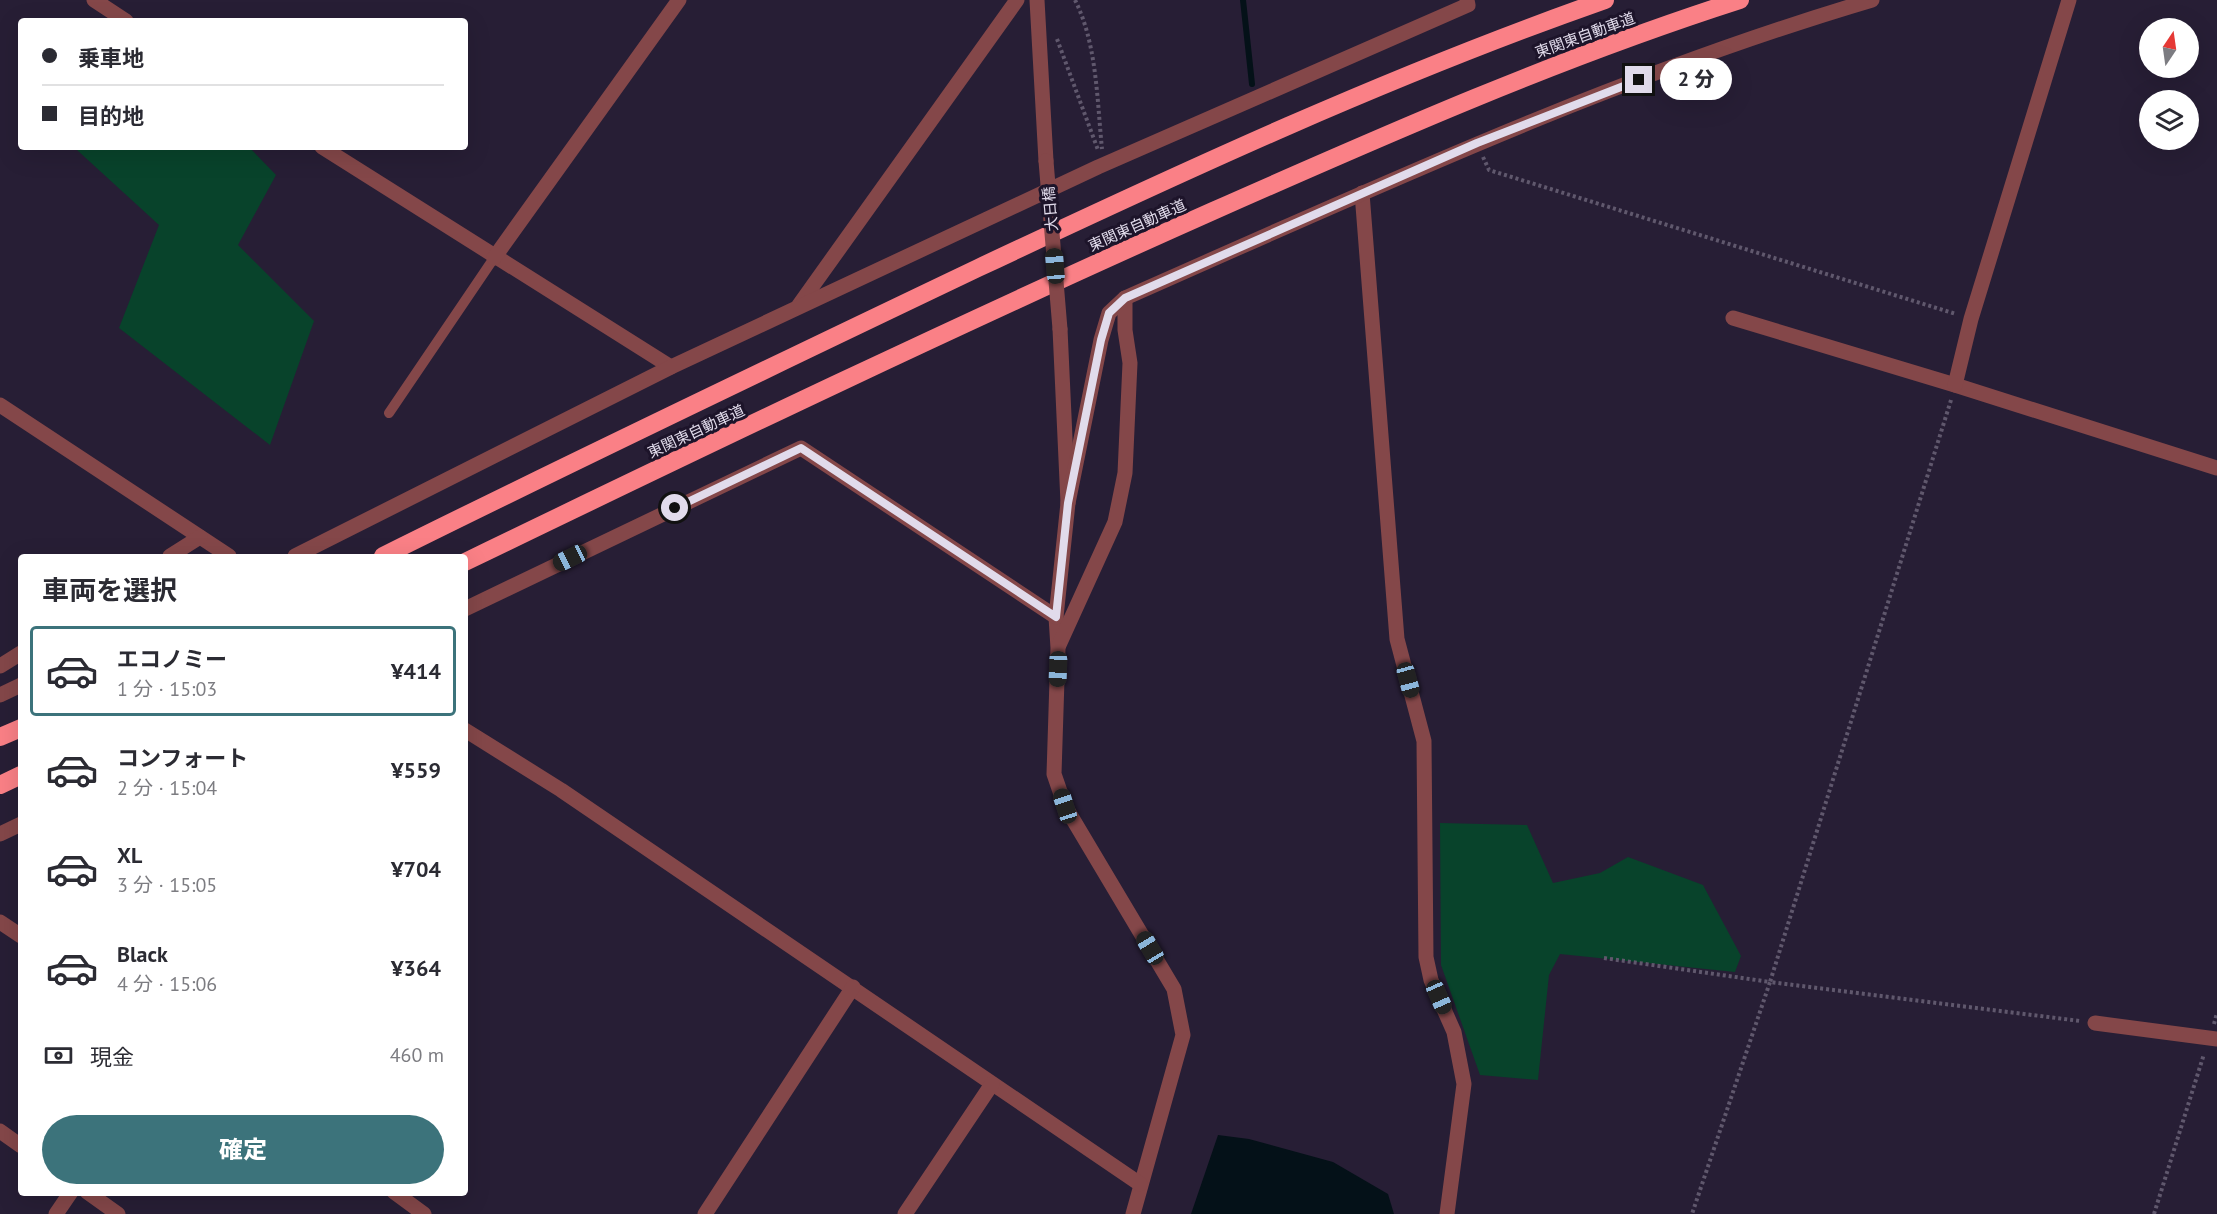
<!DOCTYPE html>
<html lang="ja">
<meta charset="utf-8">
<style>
body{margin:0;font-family:"PT Sans","Noto Sans JP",sans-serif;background:#f2f2f3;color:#2b2b33;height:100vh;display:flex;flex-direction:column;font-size:22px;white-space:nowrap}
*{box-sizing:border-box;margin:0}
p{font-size:20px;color:#7c7c81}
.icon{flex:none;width:33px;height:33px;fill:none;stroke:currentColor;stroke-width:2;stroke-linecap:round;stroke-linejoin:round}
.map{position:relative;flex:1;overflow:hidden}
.panel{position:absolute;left:18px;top:554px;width:450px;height:642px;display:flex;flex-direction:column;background:#fff;border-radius:6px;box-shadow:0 6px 24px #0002}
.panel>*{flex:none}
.hud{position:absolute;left:18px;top:18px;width:450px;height:132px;border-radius:6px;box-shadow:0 6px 24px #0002;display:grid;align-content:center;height:132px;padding:0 24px;background:#fff}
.needle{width:39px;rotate:13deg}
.tools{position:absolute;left:2139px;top:18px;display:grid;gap:12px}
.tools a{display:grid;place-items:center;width:60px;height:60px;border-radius:50%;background:#fff;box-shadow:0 6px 24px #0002;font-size:30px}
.end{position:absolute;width:27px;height:27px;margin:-14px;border:8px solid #e1dbeb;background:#111;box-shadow:0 0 0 3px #111}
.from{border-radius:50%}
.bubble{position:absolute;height:42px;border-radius:21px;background:#fff;box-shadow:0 6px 24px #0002;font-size:20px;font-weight:800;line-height:42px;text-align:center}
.car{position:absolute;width:18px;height:36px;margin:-18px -9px;border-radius:8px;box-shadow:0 0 4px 2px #0007;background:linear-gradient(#222 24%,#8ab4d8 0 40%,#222 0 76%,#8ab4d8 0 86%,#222 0)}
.hud b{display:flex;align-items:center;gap:21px;height:57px;font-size:22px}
.hud b+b{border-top:2px solid #e1e1e2}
.hud i{width:15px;height:15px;background:#2b2b33}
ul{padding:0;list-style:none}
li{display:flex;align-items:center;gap:18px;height:90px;margin:0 12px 9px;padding:0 12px;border:3px solid transparent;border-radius:6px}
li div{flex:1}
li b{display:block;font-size:22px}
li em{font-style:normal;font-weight:800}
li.current{border-color:#3c737b}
li>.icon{width:54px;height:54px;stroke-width:1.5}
h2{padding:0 24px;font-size:27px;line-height:72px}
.pay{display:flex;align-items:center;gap:15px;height:66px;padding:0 24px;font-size:22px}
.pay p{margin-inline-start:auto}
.button{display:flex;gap:12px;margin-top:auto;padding:12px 24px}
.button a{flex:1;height:69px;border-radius:36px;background:#3c737b;color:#fff;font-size:24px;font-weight:800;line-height:69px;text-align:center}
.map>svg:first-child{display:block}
</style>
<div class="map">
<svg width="2217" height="1214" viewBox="0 0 2217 1214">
<rect width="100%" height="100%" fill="#271e35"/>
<g fill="#08432b">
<path d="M79 147H249L276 175 238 245 314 321 270 445 119 328 159 225 77 150Z"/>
<path d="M1440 823 1527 825 1553 883 1600 873 1628 857 1703 885 1741 956 1735 972 1560 954 1549 975 1538 1080 1480 1075 1441 965Z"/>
</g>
<path fill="#041118" d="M1218 1135 1249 1139 1333 1162 1388 1194 1394 1214H1191Z"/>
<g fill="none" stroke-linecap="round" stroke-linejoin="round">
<path stroke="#041118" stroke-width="6" d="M1243 0 1252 84"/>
<g stroke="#60586d" stroke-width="4" stroke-dasharray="3 3" stroke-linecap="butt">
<path d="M1075 0C1097 44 1097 100 1102 149"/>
<path d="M1057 39 1098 150"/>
<path d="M1483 157 1489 170 1956 314"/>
<path d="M1951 400 1770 982 2080 1021"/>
<path d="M1604 958 1770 982 1692 1214"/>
<path d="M2214 1024 2217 1013"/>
<path d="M2154 1214 2204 1054"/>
</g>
<path stroke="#844749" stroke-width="10" d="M389 413 494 258"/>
<g stroke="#844749" stroke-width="15">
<path d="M94 0 126 21"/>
<path d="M1037 0 1046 161"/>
<path d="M322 147 671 367"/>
<path d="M1362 193 1397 639 1424 741 1426 957 1431 980 1454 1032 1464 1084 1447 1214"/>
<path d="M494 258 679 0"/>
<path d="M799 305 1017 0"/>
<path d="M1733 318 1955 385 2217 468"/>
<path d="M1060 329 1068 503 1056 617 1058 648 1054 774 1065 806 1174 989 1183 1035 1133 1214"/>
<path d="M1955 385 1971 319 2069 0"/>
<path d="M0 405 229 556"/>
<path d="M1068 503 1101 340 1109 313 1125 298C1370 190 1615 76 1872 0"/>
<path d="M170 556 200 537"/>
<path d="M295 556 671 367 1098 167 1468 5 1467 0"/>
<path d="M465 609 801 448 1056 617"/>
<path d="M1059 645 1115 522 1125 473 1130 363 1125 330V298"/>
<path d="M0 666 21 653"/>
<path d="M0 695 21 685"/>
<path d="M465 730 561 790 1140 1184"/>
<path d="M0 834 21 824"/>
<path d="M0 922 21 936"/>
<path d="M2095 1023 2217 1039"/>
<path d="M0 1131 21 1146"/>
<path d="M87 1192 118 1214"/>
<path d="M394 1192 424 1214"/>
<path d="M56 1214 71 1192"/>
<path d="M705 1214 853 987"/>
<path d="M905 1214 992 1084"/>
</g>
<g stroke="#fa8086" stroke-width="18">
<path d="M383 556C580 458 779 363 978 268 1184 171 1391 75 1605 0"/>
<path d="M465 562C713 442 961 323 1213 211 1387 134 1559 58 1740 0"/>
<path d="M0 737 21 728"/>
<path d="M0 785 21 775"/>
</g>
<path stroke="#844749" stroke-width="15" d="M1046 161 1060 329"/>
</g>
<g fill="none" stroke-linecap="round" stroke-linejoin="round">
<path stroke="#e1dbeb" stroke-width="8" d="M675 508 801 448 1056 617 1068 503 1101 340 1109 313 1125 298 1477 143 1639 80"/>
</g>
<g text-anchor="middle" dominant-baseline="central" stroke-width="6" stroke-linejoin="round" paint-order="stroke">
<g font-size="15" fill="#e1dbeb" stroke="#1d142a">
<text transform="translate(1585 35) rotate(-20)">東関東自動車道</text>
<text transform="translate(1050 209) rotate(-95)">大日橋</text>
<text transform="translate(1137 225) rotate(-24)">東関東自動車道</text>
<text transform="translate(696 431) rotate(-25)">東関東自動車道</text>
</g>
</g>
</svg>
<div class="tools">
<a><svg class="needle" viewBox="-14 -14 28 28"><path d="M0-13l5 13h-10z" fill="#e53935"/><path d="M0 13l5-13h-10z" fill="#7c7c81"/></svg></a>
<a><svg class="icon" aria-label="layers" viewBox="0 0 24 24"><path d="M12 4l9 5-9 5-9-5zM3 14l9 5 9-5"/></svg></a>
</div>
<i class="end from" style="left:675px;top:508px"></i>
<i class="end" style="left:1639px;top:80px"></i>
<div class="bubble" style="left:1660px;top:58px;width:72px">2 分</div>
<i class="car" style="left:1055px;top:266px;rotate:355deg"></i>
<i class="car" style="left:570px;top:558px;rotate:244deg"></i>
<i class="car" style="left:1058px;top:669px;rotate:182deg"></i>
<i class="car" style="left:1408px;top:680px;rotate:165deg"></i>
<i class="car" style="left:1065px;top:806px;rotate:342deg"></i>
<i class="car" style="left:1150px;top:948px;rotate:329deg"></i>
<i class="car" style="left:1439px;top:997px;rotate:156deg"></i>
<div class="hud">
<b><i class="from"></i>乗車地</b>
<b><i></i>目的地</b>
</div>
<section class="panel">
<h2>車両を選択</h2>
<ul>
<li class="current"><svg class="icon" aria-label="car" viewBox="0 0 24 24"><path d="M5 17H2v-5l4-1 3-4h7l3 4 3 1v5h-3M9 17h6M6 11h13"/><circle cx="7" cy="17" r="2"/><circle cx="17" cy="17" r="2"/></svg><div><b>エコノミー</b><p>1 分 · 15:03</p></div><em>¥414</em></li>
<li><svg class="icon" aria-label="car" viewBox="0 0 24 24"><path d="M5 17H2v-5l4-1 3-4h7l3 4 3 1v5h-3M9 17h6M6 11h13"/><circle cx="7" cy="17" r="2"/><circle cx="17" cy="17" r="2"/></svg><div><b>コンフォート</b><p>2 分 · 15:04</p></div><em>¥559</em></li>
<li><svg class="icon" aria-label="car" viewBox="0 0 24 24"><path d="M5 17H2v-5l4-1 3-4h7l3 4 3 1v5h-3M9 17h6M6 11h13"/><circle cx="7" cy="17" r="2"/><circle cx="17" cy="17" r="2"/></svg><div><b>XL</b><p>3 分 · 15:05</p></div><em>¥704</em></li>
<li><svg class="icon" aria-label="car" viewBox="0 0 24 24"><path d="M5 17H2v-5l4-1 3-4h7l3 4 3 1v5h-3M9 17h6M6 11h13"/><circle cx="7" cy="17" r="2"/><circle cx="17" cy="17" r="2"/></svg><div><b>Black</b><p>4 分 · 15:06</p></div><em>¥364</em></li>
</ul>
<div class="pay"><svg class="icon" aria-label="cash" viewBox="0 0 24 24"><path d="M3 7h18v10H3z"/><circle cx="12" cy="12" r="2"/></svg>現金<p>460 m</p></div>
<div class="button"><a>確定</a></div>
</section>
</div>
